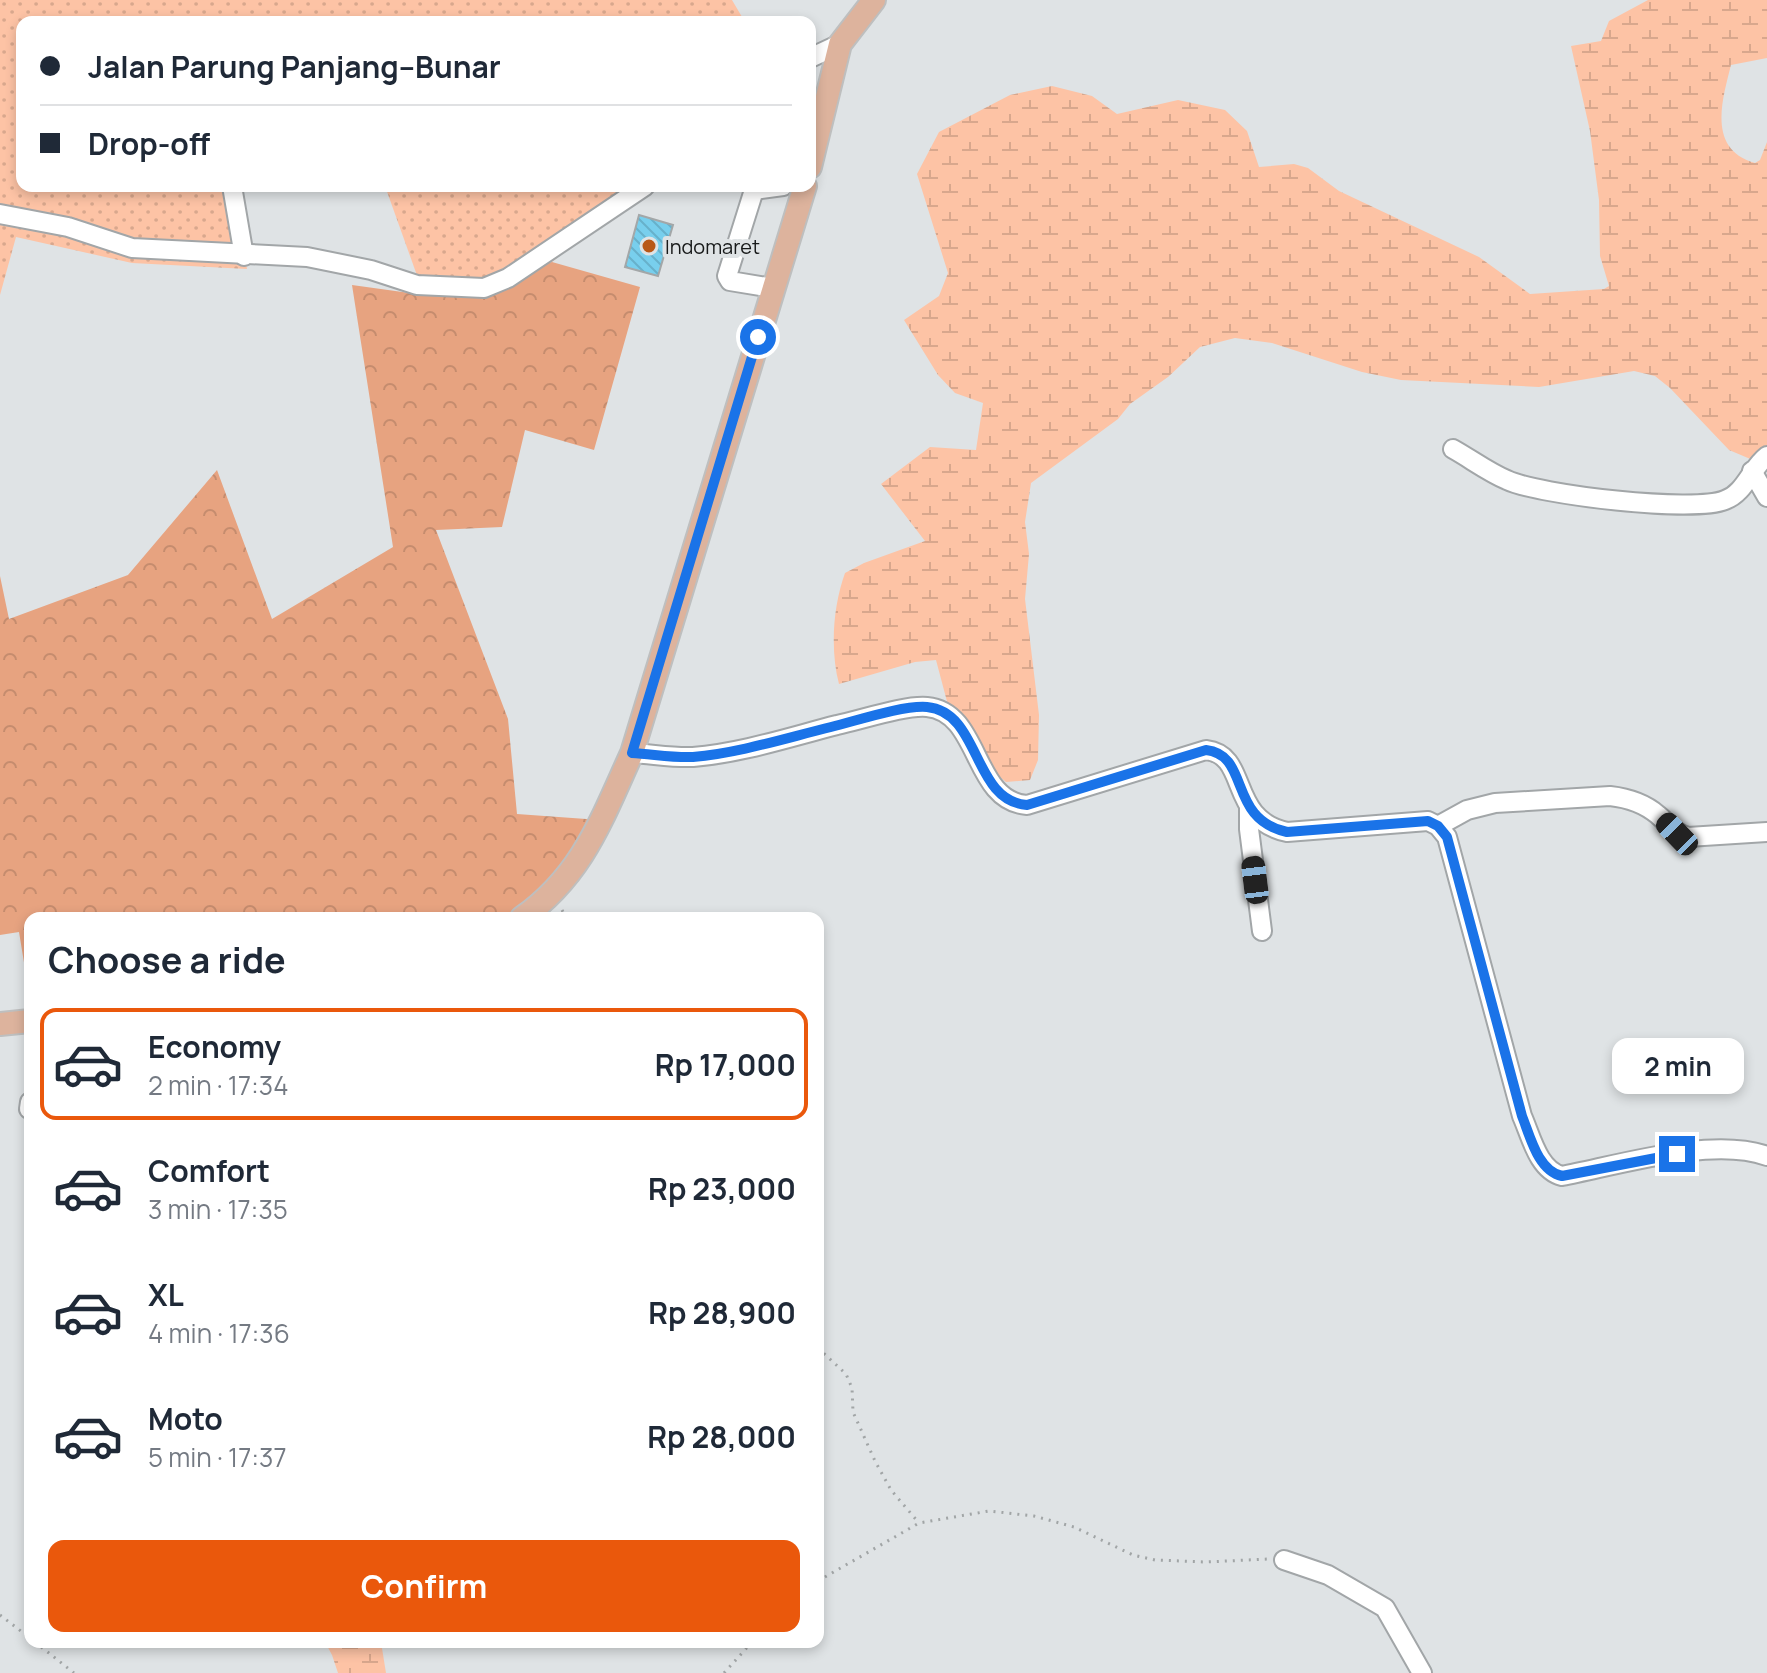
<!DOCTYPE html>
<meta charset="utf-8">
<style>
body{margin:0;font-family:Manrope,sans-serif;background:#f2f2f3;color:#1f2937;height:100vh;display:flex;flex-direction:column;font-size:30px;white-space:nowrap}
*{box-sizing:border-box;margin:0}
p{font-size:26px;color:#747a83}
.icon{flex:none;width:44px;height:44px;fill:none;stroke:currentColor;stroke-width:2;stroke-linecap:round;stroke-linejoin:round}
.map{position:relative;flex:1;overflow:hidden}
.side{position:absolute;left:24px;top:912px;width:800px;height:736px;display:flex;flex-direction:column;background:#fff;border-radius:16px;box-shadow:0 4px 12px #0003}
.side>*{flex:none}
.top-card{position:absolute;left:16px;top:16px;width:800px;height:176px;border-radius:16px;box-shadow:0 4px 12px #0003;display:grid;align-content:center;height:176px;padding:0 24px;background:#fff}
.end{position:absolute;width:36px;height:36px;margin:-18px;border:10px solid #1a73e8;background:#fff;box-shadow:0 0 0 4px #fff}
.from{border-radius:50%}
.bubble{position:absolute;height:56px;border-radius:16px;background:#fff;box-shadow:0 4px 12px #0003;font-size:26px;font-weight:700;line-height:56px;text-align:center}
.car{position:absolute;width:24px;height:48px;margin:-24px -12px;border-radius:10px;box-shadow:0 0 6px 2px #0007;background:linear-gradient(#222 24%,#8ab4d8 0 40%,#222 0 76%,#8ab4d8 0 86%,#222 0)}
.top-card b{display:flex;align-items:center;gap:28px;height:76px;font-size:30px}
.top-card b+b{border-top:2px solid #e0e1e3}
.top-card i{width:20px;height:20px;background:#1f2937}
ul{padding:0;list-style:none}
li{display:flex;align-items:center;gap:24px;height:112px;margin:0 16px 12px;padding:0 8px;border:4px solid transparent;border-radius:16px}
li div{flex:1}
li b{display:block;font-size:30px}
li em{font-style:normal;font-weight:700}
li.selected{border-color:#ea580c}
li>.icon{width:72px;height:72px;stroke-width:1.5}
h2{padding:0 24px;font-size:36px;line-height:96px}
.cta{display:flex;gap:16px;margin-top:auto;padding:16px 24px}
.cta a{flex:1;height:92px;border-radius:16px;background:#ea580c;color:#fff;font-size:32px;font-weight:700;line-height:92px;text-align:center}
.map>svg:first-child{display:block}
</style>
<div class="map">
<svg width="1767" height="1673" viewBox="0 0 1767 1673">
<defs>
<pattern id="grass-dots" width="8" height="8" patternUnits="userSpaceOnUse" patternTransform="scale(2)"><rect width="8" height="8" fill="#fdc3a5"/><path d="M2 2h.1M6 6h.1" fill="none" stroke="#d8a78d" stroke-width="1.8" stroke-linecap="round"/></pattern>
<pattern id="forest-crowns" width="20" height="18" patternUnits="userSpaceOnUse" patternTransform="scale(2)"><rect width="20" height="18" fill="#e7a380"/><path d="M2 6a3 3 0 1 1 6 0M12 15a3 3 0 1 1 6 0" fill="none" stroke="#c58c6e"/></pattern>
<pattern id="wetland-marsh" width="20" height="14" patternUnits="userSpaceOnUse" patternTransform="scale(2)"><rect width="20" height="14" fill="#fdc3a5"/><path d="M1 5h8M5 5V1M11 12h8M15 12V8" fill="none" stroke="#d8a78d"/></pattern>
<pattern id="building-back-hatch" width="6" height="6" patternUnits="userSpaceOnUse" patternTransform="scale(2)"><rect width="6" height="6" fill="#78cfed"/><path d="M-1 5l2 2M0 0l6 6M5-1l2 2" fill="none" stroke="#67b1cb"/></pattern>
</defs>
<rect width="100%" height="100%" fill="#dfe3e5"/>
<g fill="url(#grass-dots)">
<path d="M0 0H732L745 22H22V186H231L247 269 132 263 16 237 0 295Z"/>
<path d="M385 186H645L552 262 424 295Z"/>
</g>
<path fill="url(#forest-crowns)" d="M552 262 640 287 594 450 525 430 502 527 436 530 508 719 517 814 600 820 529 918H30V999L19 932 0 935V576L9 619 128 575 217 470 272 619 393 547 352 285 424 295Z"/>
<g fill="url(#wetland-marsh)">
<path d="M1648 0H1767V58L1731 65C1722 101 1707 149 1755 163L1760 160 1767 142V466L1729 450 1670 388 1655 376 1634 371 1539 387 1401 380 1362 372 1272 343 1235 338 1200 347 1168 377 1130 404 1118 419 1031 483 1025 522 1029 554 1025 599 1039 715 1038 760 1030 780 1006 782 994 772 949 709 936 660 915 662 839 684C830 650 833 606 845 573L864 563 925 541 881 484 930 447 976 450 983 403 955 393 938 375 904 320 939 296 948 273 917 174 939 132 1010 95 1052 86 1092 96 1117 114 1178 100 1225 110 1247 131 1259 167 1294 164 1308 168 1339 191 1479 257 1530 294 1604 289 1609 286 1600 256 1599 200 1590 131 1571 46 1601 41 1609 21Z"/>
<path d="M325 1642H381L386 1673H338L332 1655Z"/>
</g>
<path fill="url(#building-back-hatch)" stroke="#a3a7a8" stroke-width="2" d="M639 215 673 225 658 276 625 267Z"/>
<g fill="none" stroke-linecap="round" stroke-linejoin="round">
<defs>
<g id="minor">
<path d="M810 58 840 44"/>
<path d="M232 186 244 256"/>
<path d="M0 214 68 227 132 248 307 257 371 270 417 285 484 288 508 278 645 186"/>
<path d="M773 288 730 281 727 276 754 190 783 186"/>
<path d="M1453 449C1471 459 1488 472 1507 480 1539 495 1694 513 1725 500 1745 493 1751 468 1767 456"/>
<path d="M1752 471 1767 497"/>
<path d="M632 753C652 754 673 758 693 757 742 753 790 737 837 725 861 720 905 705 927 707 981 712 972 801 1027 805L1206 750C1250 755 1227 819 1287 832L1428 821 1438 826 1447 837 1522 1116C1531 1136 1538 1170 1562 1176 1619 1165 1713 1136 1767 1156"/>
<path d="M1249 808V829L1262 931"/>
<path d="M1438 826 1467 810 1495 803 1610 796C1628 798 1644 803 1658 815 1669 824 1674 833 1688 837L1767 832"/>
<path d="M29 1109 30 1102"/>
<path d="M1284 1560 1328 1575 1385 1608 1422 1673"/>
</g>
<g id="major">
<path d="M810 167 840 44 874 0"/>
<path d="M522 918C583 875 602 818 632 753L805 186"/>
<path d="M0 1024 30 1021"/>
</g>
</defs>
<use href="#minor" stroke="#a2a6a8" stroke-width="22"/>
<use href="#major" stroke="#bebfbf" stroke-width="26"/>
<g stroke="#a1a5a6" stroke-width="3" stroke-dasharray="2 6" stroke-linecap="butt">
<path d="M562 910 566 918"/>
<path d="M818 1348 846 1374 852 1388 853 1412 875 1461 891 1490 919 1523"/>
<path d="M818 1581 919 1523 989 1511 1034 1516 1074 1527 1133 1555 1155 1560 1206 1562 1269 1559"/>
<path d="M0 1615 30 1638"/>
<path d="M35 1642 74 1673"/>
<path d="M724 1673 752 1642"/>
</g>
<use href="#minor" stroke="#fff" stroke-width="18"/>
<use href="#major" stroke="#ddb39d" stroke-width="22"/>
</g>
<g fill="none" stroke-linecap="round" stroke-linejoin="round">
<path stroke="#1a73e8" stroke-width="10" d="M758 337 632 753C652 754 673 758 693 757 739 753 786 738 831 727 856 721 903 705 927 707 981 712 972 801 1027 805L1206 750C1251 755 1227 819 1287 832L1428 821 1438 826 1447 837 1522 1116C1530 1136 1538 1171 1562 1176L1677 1154"/>
</g>
<circle fill="#b85817" stroke="#dfe3e5" stroke-width="3" cx="649" cy="246" r="8"/>
<g text-anchor="middle" dominant-baseline="central" stroke-width="8" stroke-linejoin="round" paint-order="stroke">
<g font-size="20" fill="#171919" stroke="#dfe3e5" text-anchor="start">
<text x="665" y="246">Indomaret</text>
</g>
</g>
</svg>
<i class="end from" style="left:758px;top:337px"></i>
<i class="end" style="left:1677px;top:1154px"></i>
<div class="bubble" style="left:1612px;top:1038px;width:132px">2 min</div>
<i class="car" style="left:1677px;top:834px;rotate:316deg"></i>
<i class="car" style="left:1255px;top:880px;rotate:353deg"></i>
<div class="top-card">
<b><i class="from"></i>Jalan Parung Panjang–Bunar</b>
<b><i></i>Drop-off</b>
</div>
<section class="side">
<h2>Choose a ride</h2>
<ul>
<li class="selected"><svg class="icon" aria-label="car" viewBox="0 0 24 24"><path d="M5 17H2v-5l4-1 3-4h7l3 4 3 1v5h-3M9 17h6M6 11h13"/><circle cx="7" cy="17" r="2"/><circle cx="17" cy="17" r="2"/></svg><div><b>Economy</b><p>2 min · 17:34</p></div><em>Rp 17,000</em></li>
<li><svg class="icon" aria-label="car" viewBox="0 0 24 24"><path d="M5 17H2v-5l4-1 3-4h7l3 4 3 1v5h-3M9 17h6M6 11h13"/><circle cx="7" cy="17" r="2"/><circle cx="17" cy="17" r="2"/></svg><div><b>Comfort</b><p>3 min · 17:35</p></div><em>Rp 23,000</em></li>
<li><svg class="icon" aria-label="car" viewBox="0 0 24 24"><path d="M5 17H2v-5l4-1 3-4h7l3 4 3 1v5h-3M9 17h6M6 11h13"/><circle cx="7" cy="17" r="2"/><circle cx="17" cy="17" r="2"/></svg><div><b>XL</b><p>4 min · 17:36</p></div><em>Rp 28,900</em></li>
<li><svg class="icon" aria-label="car" viewBox="0 0 24 24"><path d="M5 17H2v-5l4-1 3-4h7l3 4 3 1v5h-3M9 17h6M6 11h13"/><circle cx="7" cy="17" r="2"/><circle cx="17" cy="17" r="2"/></svg><div><b>Moto</b><p>5 min · 17:37</p></div><em>Rp 28,000</em></li>
</ul>
<div class="cta"><a>Confirm</a></div>
</section>
</div>
